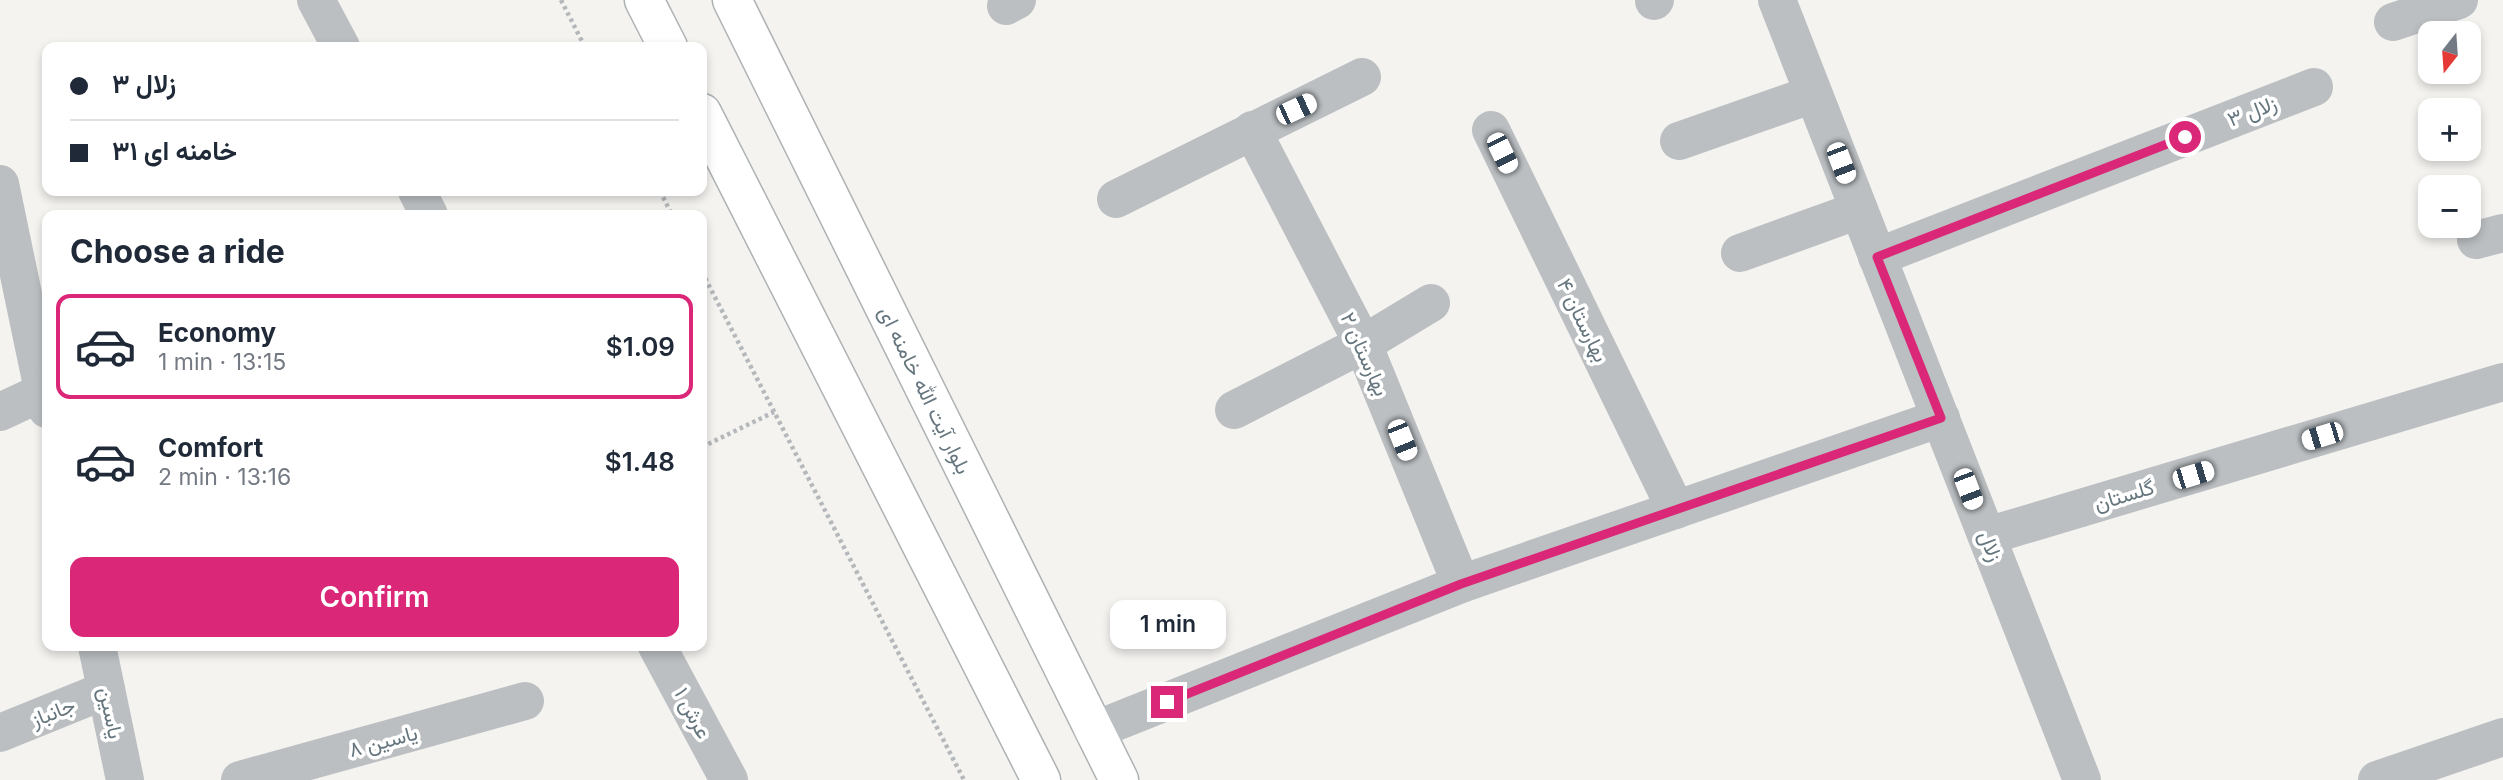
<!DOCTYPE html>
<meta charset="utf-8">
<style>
body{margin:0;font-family:Inter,Vazirmatn,sans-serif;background:#f2f2f3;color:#1f2937;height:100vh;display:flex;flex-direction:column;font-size:26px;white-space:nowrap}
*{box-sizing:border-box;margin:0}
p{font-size:23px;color:#747a83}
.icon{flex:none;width:38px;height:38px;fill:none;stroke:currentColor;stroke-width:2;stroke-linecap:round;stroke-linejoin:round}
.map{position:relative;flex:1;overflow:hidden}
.details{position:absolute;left:42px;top:210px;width:665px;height:441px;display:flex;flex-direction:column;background:#fff;border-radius:14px;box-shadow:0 4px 10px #0003}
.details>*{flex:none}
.top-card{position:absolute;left:42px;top:42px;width:665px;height:154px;border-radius:14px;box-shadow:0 4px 10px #0003;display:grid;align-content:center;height:154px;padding:0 28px;background:#fff}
.needle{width:46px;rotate:197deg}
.tools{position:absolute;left:2418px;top:21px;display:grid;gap:14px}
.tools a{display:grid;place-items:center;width:63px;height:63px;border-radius:14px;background:#fff;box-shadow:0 4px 10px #0003;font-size:35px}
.end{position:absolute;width:32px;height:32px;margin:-16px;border:9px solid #db2777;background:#fff;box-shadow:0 0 0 4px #fff}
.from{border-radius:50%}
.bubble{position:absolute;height:49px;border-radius:14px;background:#fff;box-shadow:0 4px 10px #0003;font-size:23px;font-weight:600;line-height:49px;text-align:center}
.car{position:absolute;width:21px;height:42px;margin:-21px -10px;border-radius:9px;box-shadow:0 0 5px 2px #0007;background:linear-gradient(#fff 24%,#345 0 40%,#fff 0 76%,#345 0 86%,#fff 0)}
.top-card b{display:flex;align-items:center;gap:24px;height:66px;font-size:26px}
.top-card b+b{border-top:2px solid #e0e1e3}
.top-card i{width:18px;height:18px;background:#1f2937}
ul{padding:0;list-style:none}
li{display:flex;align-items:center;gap:21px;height:105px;margin:0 14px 10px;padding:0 14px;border:4px solid transparent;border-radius:14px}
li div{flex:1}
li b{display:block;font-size:26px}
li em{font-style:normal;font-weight:600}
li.current{border-color:#db2777}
li>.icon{width:63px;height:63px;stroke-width:1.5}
h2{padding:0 28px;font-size:32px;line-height:84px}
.cta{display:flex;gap:14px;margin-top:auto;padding:14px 28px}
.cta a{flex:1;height:80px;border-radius:14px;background:#db2777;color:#fff;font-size:28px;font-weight:600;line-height:80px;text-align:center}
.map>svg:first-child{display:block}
</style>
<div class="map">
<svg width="2503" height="780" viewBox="0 0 2503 780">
<rect width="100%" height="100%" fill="#f4f3f0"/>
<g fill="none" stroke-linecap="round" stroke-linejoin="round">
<defs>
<g id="major">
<path d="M644 0 668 47"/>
<path d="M732 0 1119 780"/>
<path d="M702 113 1041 780"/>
</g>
</defs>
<use href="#major" stroke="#adb2b4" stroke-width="41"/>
<g stroke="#b5b8ba" stroke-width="4.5" stroke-dasharray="3.5 3.5" stroke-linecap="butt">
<path d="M561 0 585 47"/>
<path d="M660 191 672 215"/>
<path d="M702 272 964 780"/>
<path d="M702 447 774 412"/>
</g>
<g stroke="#bbbfc2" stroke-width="38">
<path d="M316 0 341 47"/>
<path d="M1777 0 2082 780"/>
<path d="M1654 1 1655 0"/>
<path d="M1006 6 1017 0"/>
<path d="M2393 22 2459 0"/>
<path d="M1252 130 1363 344 1461 584"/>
<path d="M1491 130 1676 510"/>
<path d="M1679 141 1813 94"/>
<path d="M0 184 47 409"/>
<path d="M417 191 429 215"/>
<path d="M1116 199 1362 77"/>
<path d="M2476 240 2503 233"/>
<path d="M1740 253 1859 210"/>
<path d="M1877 257 2314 87"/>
<path d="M1234 410 1363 344 1431 303"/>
<path d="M0 412 47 390"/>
<path d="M1987 536 2503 382"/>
<path d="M97 646 125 780"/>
<path d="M657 646 729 780"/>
<path d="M1093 731 1461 584 1941 418"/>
<path d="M0 733 106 690"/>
<path d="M240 780 525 701"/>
<path d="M2377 780 2503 737"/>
</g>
<use href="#major" stroke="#fff" stroke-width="38"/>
</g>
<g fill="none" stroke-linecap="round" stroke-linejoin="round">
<path stroke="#db2777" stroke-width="9" d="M1167 702 1461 584 1941 418 1877 257 2185 137"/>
</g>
<g text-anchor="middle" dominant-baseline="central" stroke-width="7" stroke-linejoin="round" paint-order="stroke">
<g font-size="21" fill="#66767e" stroke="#fff">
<text transform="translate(2252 111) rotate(-21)">۳ زلال</text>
<text transform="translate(1583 320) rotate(64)">بهارستان ۴</text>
<text transform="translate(1365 354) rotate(66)">بهارستان ۲</text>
<text transform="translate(925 390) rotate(64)">بلوار آیت الله خامنه ای</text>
<text transform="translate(2124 495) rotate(-17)">گلستان</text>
<text transform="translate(1991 546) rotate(69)">زلال</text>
<text transform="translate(53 712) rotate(-22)">جانباز</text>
<text transform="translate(111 713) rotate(78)">یاسین</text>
<text transform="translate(693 713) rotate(62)">عرش ۱</text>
<text transform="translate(383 741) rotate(-15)">یاسین ۸</text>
</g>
</g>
</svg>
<div class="tools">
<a><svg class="needle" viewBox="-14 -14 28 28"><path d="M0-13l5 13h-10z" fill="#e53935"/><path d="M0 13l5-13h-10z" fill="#747a83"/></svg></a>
<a>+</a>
<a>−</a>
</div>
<i class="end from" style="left:2185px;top:137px"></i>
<i class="end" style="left:1167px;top:702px"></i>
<div class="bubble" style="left:1110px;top:600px;width:116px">1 min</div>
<i class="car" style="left:1296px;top:109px;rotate:65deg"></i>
<i class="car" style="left:1502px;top:153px;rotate:154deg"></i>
<i class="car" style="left:1841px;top:163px;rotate:159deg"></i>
<i class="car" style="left:2322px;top:436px;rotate:253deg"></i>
<i class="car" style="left:1402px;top:440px;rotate:158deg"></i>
<i class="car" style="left:2193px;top:475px;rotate:73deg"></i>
<i class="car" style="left:1968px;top:489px;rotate:159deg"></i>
<div class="top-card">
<b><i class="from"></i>۳ زلال</b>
<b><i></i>خامنه ای ۳۱</b>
</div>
<section class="details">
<h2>Choose a ride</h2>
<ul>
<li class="current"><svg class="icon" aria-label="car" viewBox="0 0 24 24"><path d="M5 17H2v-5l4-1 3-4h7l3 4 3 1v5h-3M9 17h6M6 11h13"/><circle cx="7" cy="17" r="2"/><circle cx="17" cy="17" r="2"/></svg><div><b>Economy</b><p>1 min · 13:15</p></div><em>$1.09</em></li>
<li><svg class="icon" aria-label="car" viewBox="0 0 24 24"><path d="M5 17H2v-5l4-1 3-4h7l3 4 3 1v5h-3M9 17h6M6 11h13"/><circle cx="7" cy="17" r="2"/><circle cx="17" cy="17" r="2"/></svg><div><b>Comfort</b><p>2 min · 13:16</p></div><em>$1.48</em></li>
</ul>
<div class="cta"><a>Confirm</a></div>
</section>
</div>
